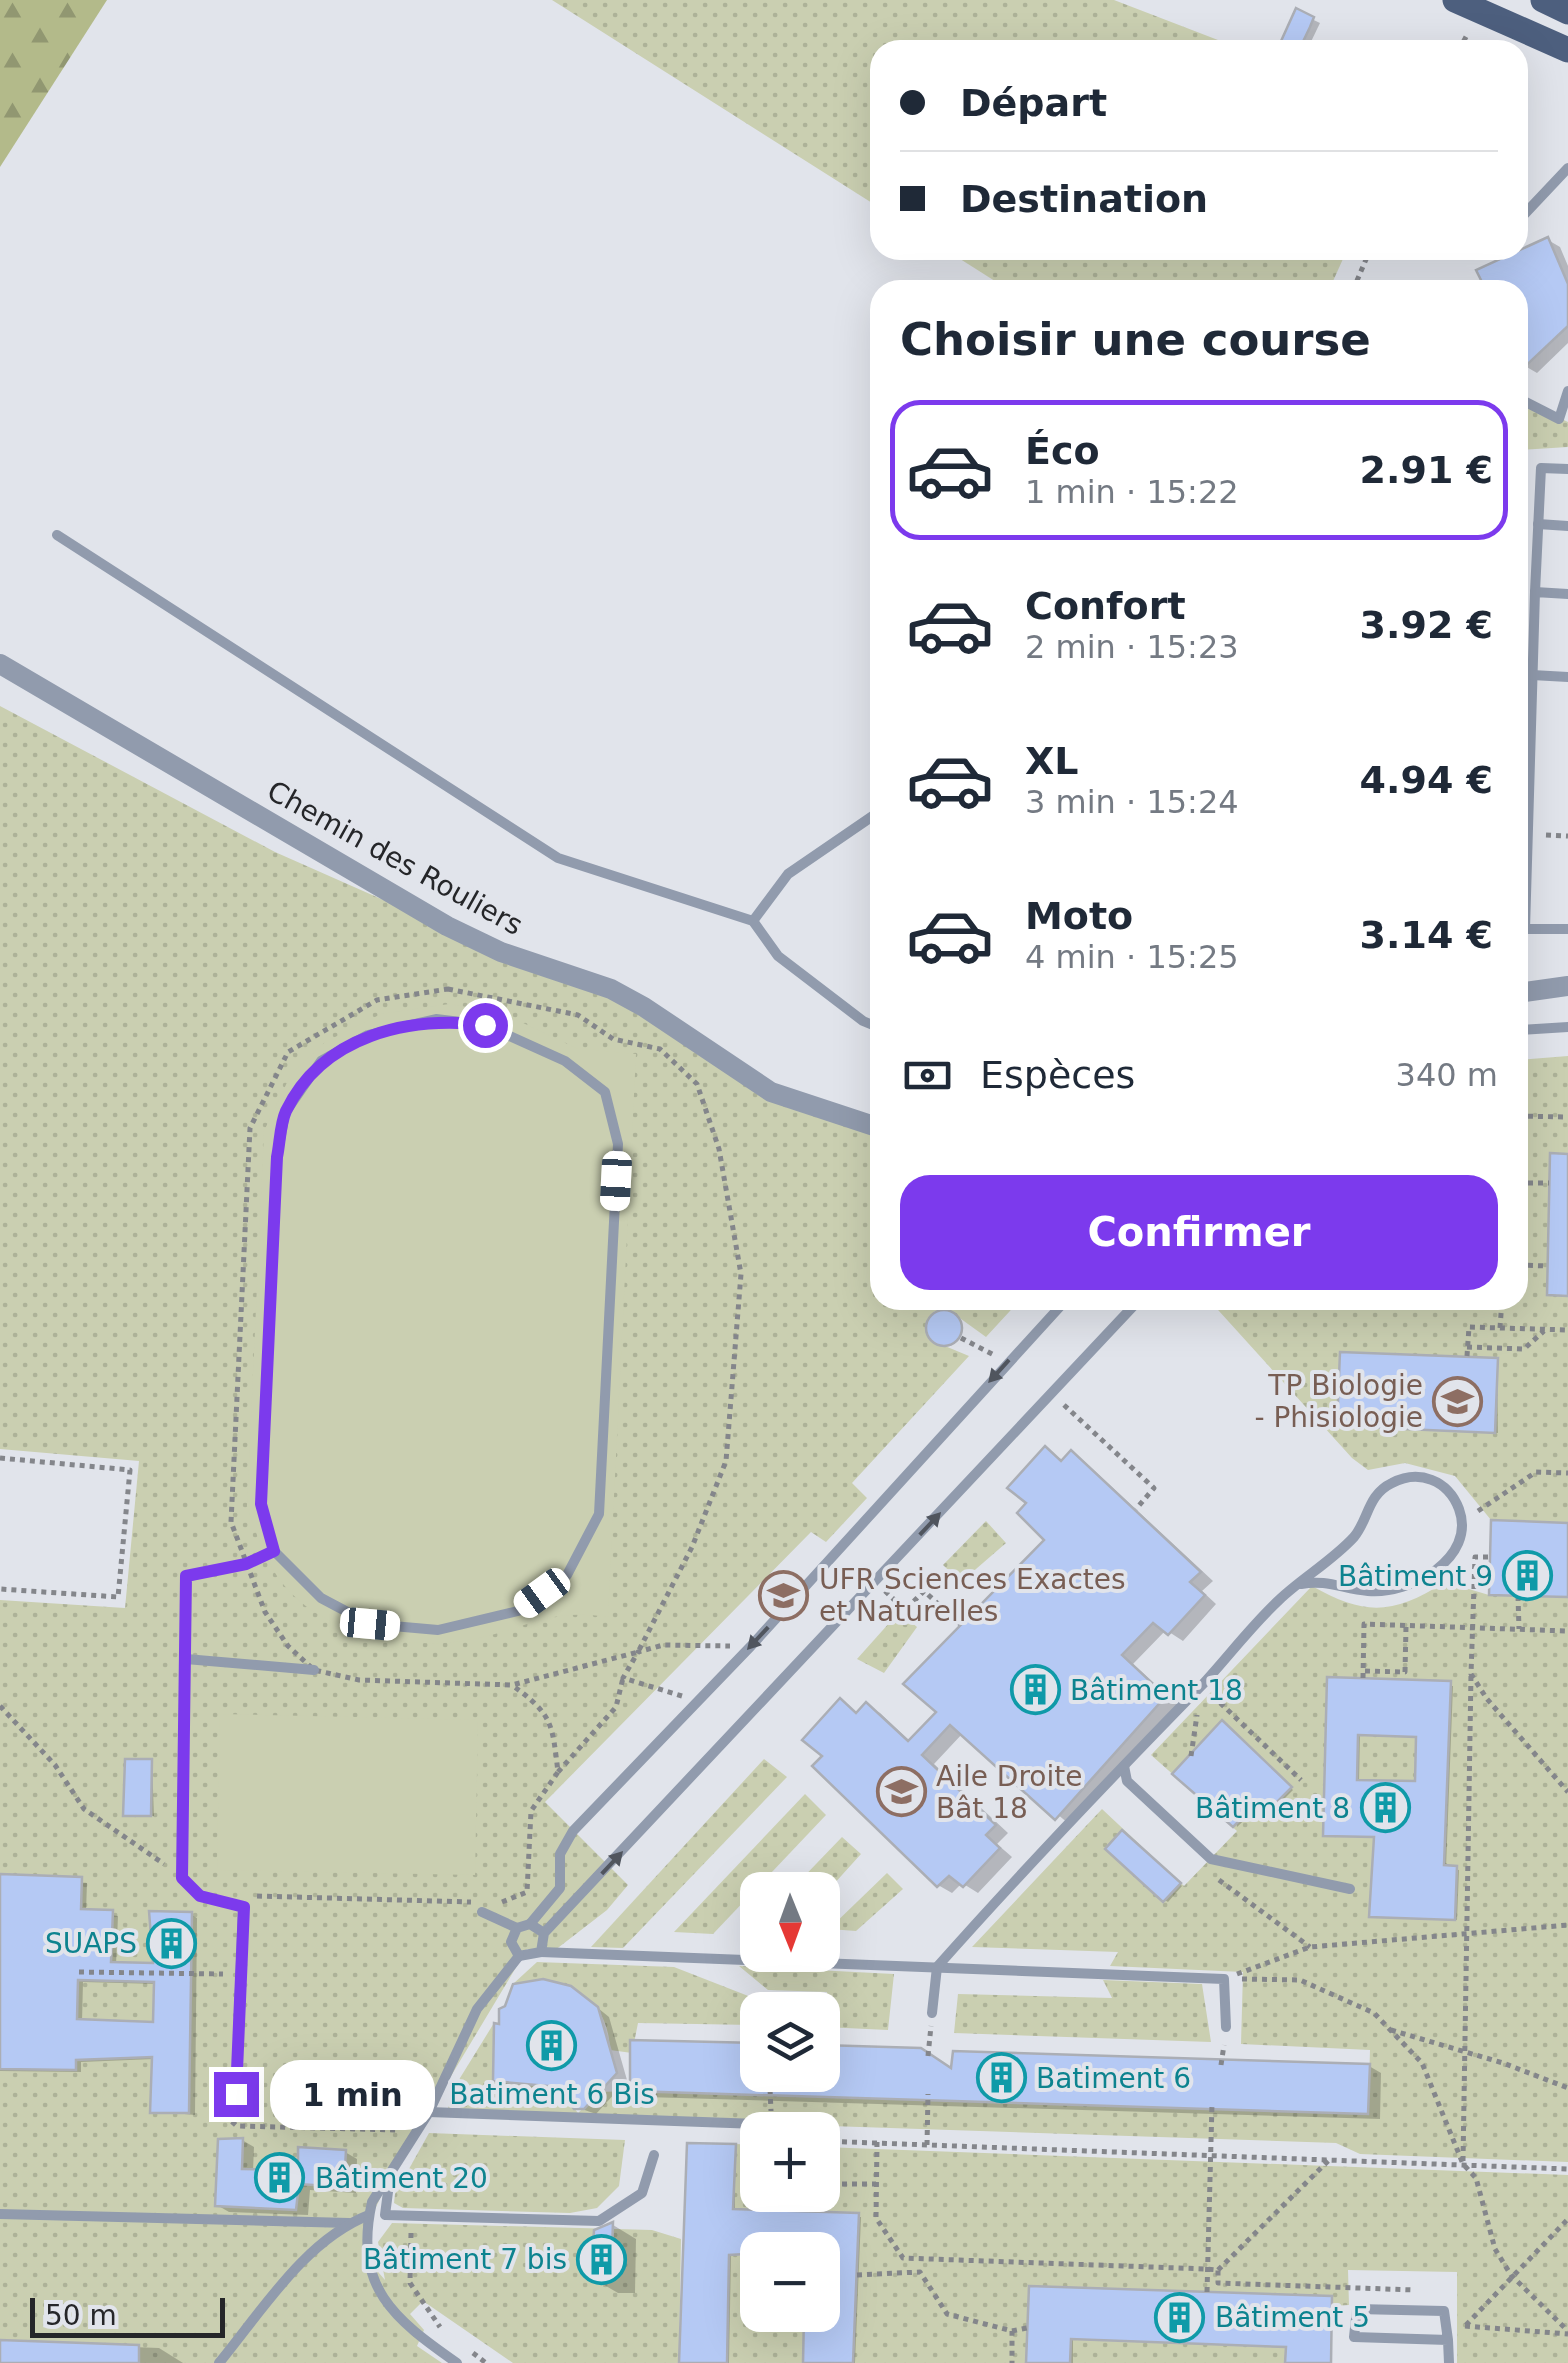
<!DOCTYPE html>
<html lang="fr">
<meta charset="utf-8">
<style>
body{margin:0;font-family:"DejaVu Sans",sans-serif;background:#f2f2f3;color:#1f2937;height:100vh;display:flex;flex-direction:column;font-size:38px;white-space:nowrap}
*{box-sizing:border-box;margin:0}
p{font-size:32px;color:#747a83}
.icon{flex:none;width:55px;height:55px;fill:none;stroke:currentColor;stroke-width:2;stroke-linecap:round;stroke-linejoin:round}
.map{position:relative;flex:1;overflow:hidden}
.side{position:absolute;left:870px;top:280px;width:658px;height:1030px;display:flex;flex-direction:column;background:#fff;border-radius:30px;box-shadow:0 10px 40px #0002}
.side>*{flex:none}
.banner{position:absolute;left:870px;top:40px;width:658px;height:220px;border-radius:30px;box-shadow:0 10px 40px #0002;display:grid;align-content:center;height:220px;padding:0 30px;background:#fff}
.needle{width:65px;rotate:179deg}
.tools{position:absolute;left:740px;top:1872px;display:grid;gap:20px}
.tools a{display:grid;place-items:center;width:100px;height:100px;border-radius:20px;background:#fff;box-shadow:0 10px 40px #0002;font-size:50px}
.scale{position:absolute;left:30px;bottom:25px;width:195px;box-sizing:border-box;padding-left:10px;border:5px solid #252629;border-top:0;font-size:28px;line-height:35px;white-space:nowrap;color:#252629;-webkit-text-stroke:8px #e1e4eb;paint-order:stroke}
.end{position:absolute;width:45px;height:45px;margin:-22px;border:12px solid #7c3aed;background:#fff;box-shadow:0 0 0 5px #fff}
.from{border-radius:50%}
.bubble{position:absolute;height:70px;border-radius:30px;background:#fff;box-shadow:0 10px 40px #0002;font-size:32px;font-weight:700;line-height:70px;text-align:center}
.car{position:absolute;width:30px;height:60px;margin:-30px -15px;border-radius:12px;box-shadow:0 0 8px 2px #0007;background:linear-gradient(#fff 24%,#345 0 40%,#fff 0 76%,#345 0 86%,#fff 0)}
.banner b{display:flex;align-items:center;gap:35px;height:95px;font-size:38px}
.banner b+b{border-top:2px solid #e0e1e3}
.banner i{width:25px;height:25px;background:#1f2937}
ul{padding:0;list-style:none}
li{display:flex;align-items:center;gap:30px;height:140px;margin:0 20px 15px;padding:0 10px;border:5px solid transparent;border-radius:30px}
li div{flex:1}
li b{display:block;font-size:38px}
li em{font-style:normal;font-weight:700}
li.active{border-color:#7c3aed}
li>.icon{width:90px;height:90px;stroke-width:1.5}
h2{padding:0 30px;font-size:45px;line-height:120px}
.pay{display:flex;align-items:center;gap:25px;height:110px;padding:0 30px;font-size:38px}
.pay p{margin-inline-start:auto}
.button{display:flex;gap:20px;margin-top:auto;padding:20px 30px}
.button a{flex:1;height:115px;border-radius:30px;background:#7c3aed;color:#fff;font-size:40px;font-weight:700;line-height:115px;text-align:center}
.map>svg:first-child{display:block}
</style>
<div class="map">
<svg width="1568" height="2363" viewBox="0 0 1568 2363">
<defs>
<pattern id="grass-dots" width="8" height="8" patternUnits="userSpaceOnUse" patternTransform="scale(2.5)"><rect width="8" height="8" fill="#cacfb1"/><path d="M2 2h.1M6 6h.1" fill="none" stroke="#adb298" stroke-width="1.8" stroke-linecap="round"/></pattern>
<pattern id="forest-firs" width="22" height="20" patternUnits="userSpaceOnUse" patternTransform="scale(2.5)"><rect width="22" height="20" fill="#b3ba8a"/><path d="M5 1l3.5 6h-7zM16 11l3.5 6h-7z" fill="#919771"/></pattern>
</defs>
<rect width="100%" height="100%" fill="#e1e4eb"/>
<g fill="url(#grass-dots)">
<path d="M552 0H1114L1244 50H880V208Z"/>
<path d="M946 250H1347L1329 290H1009Z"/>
<path d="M1518 398 1568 422V447L1518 450Z"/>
<path d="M0 706 275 852 501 952 611 989 771 1092 880 1128V1300H1020L986 1337 950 1311H935L927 1320 928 1339 969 1356 852 1483 867 1498 826 1542 811 1532 545 1802 628 1885 607 1910 550 1954 527 1949 390 2178 363 2234 366 2258 385 2280 378 2242 392 2223 652 2230 681 2239 679 2363H513L423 2301 410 2314 424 2330 417 2346 442 2363H0V1600L125 1608 139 1461 0 1449Z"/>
<path d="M1568 1056V1523L1491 1520 1455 1476 1405 1463 1368 1470 1352 1458 1209 1300H1518V1060Z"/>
<path d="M986 1521 1006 1543 961 1582 943 1565Z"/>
<path d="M1445 1582 1489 1595 1568 1598V2162L1360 2154 1336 2143 446 2113 460 2078 494 2023 493 2081 568 2088 562 2093 578 2113 600 2092 630 2091 1368 2114 1370 2050 1241 2044 1243 1972 1110 1966 1118 1952 972 1947 1102 1809 1184 1886 1237 1831 1151 1755 1312 1586C1365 1616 1393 1615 1445 1582Z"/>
<path d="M899 1612 917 1627 884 1673 857 1659Z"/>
<path d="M764 1759 787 1777 623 1948 591 1947Z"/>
<path d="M805 1794 826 1815 713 1934 674 1932Z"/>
<path d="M842 1837 861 1854 823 1896 822 1890H791Z"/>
<path d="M887 1873 903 1889 856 1931 829 1929Z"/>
<path d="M537 1962 674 1967 756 1999 754 2025 638 2023 632 2053 610 2050C608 1993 562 1975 513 1984Z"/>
<path d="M739 1966 894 1974 888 2030 824 2027 827 1992 768 1990Z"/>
<path d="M1103 1980 1202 1984 1211 2042 954 2033 958 1994 1112 1998Z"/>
<path d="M429 2133 625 2140 619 2186 597 2208 570 2213 403 2208 394 2203 395 2194Z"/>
<path d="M736 2144 757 2145 758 2195H822L823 2147 1568 2175V2363H1457V2272L1348 2270 1349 2305 1332 2306 1331 2296 1030 2286 1027 2363H853L859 2213 733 2209Z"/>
<path d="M729 2255 757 2256 758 2315H804L803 2363H727Z"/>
<path d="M1071 2339 1286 2347 1285 2363H1070Z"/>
</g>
<path fill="url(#forest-firs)" d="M0 0H107L0 167Z"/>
<g fill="#cacfb1">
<path d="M449 1004 502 1013 576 1048 636 1054 608 1617C548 1608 529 1628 474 1639 408 1652 318 1636 277 1576 263 1555 255 1530 247 1506L264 1131 291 1074 325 1042 381 1014Z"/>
<path d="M220 1714 478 1720 475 1875 217 1870Z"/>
</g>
<g fill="#0003" fill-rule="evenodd">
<path d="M1297 12 1320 23 1307 50H1280Z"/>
<path d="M1548 240 1560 247 1568 266V343L1537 373 1525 366 1518 350V290H1489Z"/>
<circle cx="946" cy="1330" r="16"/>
<path d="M1497 1360 1498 1433 1340 1425Z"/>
<path d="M1045 1449 1064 1461 1071 1453 1084 1461 1213 1581 1202 1591 1216 1604 1183 1641 1166 1630 1133 1664 1178 1705 1070 1825 963 1733 934 1764 1008 1833 997 1844 1012 1857 978 1893 962 1883 952 1893 938 1885 825 1755 840 1701 859 1714 867 1706 880 1713 911 1742 940 1712 1048 1540 1030 1503Z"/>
<path d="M1330 1679 1453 1686 1446 1868 1459 1870 1457 1920 1372 1916 1376 1837 1328 1836ZM1360 1735 1419 1737 1417 1784 1359 1782Z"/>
<path d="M1225 1725 1293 1790 1267 1816 1257 1808 1237 1827Z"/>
<path d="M152 1762 154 1816H128L125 1815Z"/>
<path d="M1125 1835 1182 1886 1168 1902 1165 1900Z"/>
<path d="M0 1876 87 1883 86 1912 118 1916 116 1965H156L191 1915 197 1918 195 2115 152 2111 154 2059 81 2062V2072L0 2071ZM83 1982 157 1984 155 2024 82 2022Z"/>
<path d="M583 1996 609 2017 627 2080 596 2114 576 2107 565 2092 507 2086 495 2079Z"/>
<path d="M1369 2066 1381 2073 1380 2119 645 2097 633 2090 758 2075Z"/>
<path d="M242 2140 254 2147 253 2171 301 2173 345 2152 357 2159 356 2193 310 2190 308 2215 229 2212 217 2205Z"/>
<path d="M735 2147V2212L861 2217 855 2363H805L807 2315H822V2250L731 2255 729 2363H682Z"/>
<path d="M613 2225 636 2239 635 2293H618L594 2279Z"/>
<path d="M1031 2288 1331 2299 1332 2363H1288V2347L1073 2339V2363H1029Z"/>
<path d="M0 2342 159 2348 183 2363H0Z"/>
</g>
<g fill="#b5c9f4" stroke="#abaeb5" stroke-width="2.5" fill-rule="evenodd">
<path d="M1296 8 1314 17 1310 27 1299 50H1277Z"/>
<path d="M1548 237 1568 284V326L1518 373V290H1486L1476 270Z"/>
<path d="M1550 1153 1568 1154V1296L1547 1295Z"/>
<circle cx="944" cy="1328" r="18"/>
<path d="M1340 1352 1498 1358 1495 1433 1337 1426Z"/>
<path d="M1045 1446 1061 1461 1071 1450 1201 1572 1190 1582 1205 1595 1168 1635 1153 1623 1122 1655 1166 1696 1055 1820 950 1725 922 1755 996 1825 986 1835 1000 1848 963 1887 949 1876 937 1887 812 1766 822 1756 802 1740 840 1698 856 1713 866 1702 908 1741 936 1712 903 1684 1044 1540 1017 1513 1026 1503 1007 1488Z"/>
<path d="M1491 1520 1568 1523V1597L1489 1595Z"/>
<path d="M1327 1677 1451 1681 1444 1865 1457 1866 1455 1920 1369 1917 1374 1837 1323 1836ZM1358 1735 1416 1737 1415 1781 1357 1780Z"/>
<path d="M1222 1720 1292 1787 1263 1816 1253 1807 1233 1827 1172 1774Z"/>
<path d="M125 1759H152L151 1816H123Z"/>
<path d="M1122 1830 1181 1883 1163 1902 1105 1849Z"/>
<path d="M0 1874 82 1877 81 1909 113 1910 111 1962 153 1963 149 1911 192 1912 189 2113H150L152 2057 76 2060V2070L0 2069ZM78 1980 154 1982 153 2022 77 2019Z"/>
<path d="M543 1979 571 1986 598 2007 617 2073 584 2109H574L558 2087 493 2081 494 2023 499 2024V2009L505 2006 513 1984Z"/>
<path d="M630 2040 758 2043V2075H822V2045L921 2048 951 2068 953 2051 1370 2064 1368 2114 630 2091Z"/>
<path d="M243 2138 242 2169 298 2170V2147L346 2150 344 2187 299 2184 296 2210 215 2206 218 2139Z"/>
<path d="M687 2143 736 2144 733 2209 859 2213 853 2363H803L804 2315H822V2250L729 2255 727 2363H679Z"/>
<path d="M613 2222 611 2280H591L594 2230Z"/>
<path d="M1029 2286 1332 2296 1331 2363H1285L1286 2347 1071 2339 1070 2363H1026Z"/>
<path d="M0 2340 139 2345V2363H0Z"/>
</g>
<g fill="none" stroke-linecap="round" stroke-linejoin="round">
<g stroke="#84868b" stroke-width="5" stroke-dasharray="5 5" stroke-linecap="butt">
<path d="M1459 50 1468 33"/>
<path d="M1353 290 1370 250"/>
<path d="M1546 835 1568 836"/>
<path d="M448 989 578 1015 613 1039 660 1049 697 1084 719 1149 741 1274 726 1461 692 1547 638 1652 512 1685 359 1680 314 1670 288 1646 265 1612 231 1522 250 1128 288 1052 377 1000Z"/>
<path d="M1518 1116 1566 1117"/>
<path d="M1518 1183H1549"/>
<path d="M1518 1265 1547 1266"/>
<path d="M1500 1328 1502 1300"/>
<path d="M961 1338 996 1356"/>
<path d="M1467 1347 1524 1349 1544 1331"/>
<path d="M1467 1356 1469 1327 1568 1330"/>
<path d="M1064 1405 1154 1488 1136 1509"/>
<path d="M0 1458 130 1470 118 1597 0 1589"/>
<path d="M1478 1511 1536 1472 1568 1473"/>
<path d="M1488 1557H1475L1471 1674 1487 1699 1568 1792"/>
<path d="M885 1591 905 1610 924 1591 960 1624"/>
<path d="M1518 1596 1519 1629"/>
<path d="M1365 1671 1405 1672 1406 1626"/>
<path d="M1363 1678 1364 1624 1568 1631"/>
<path d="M682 1696 623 1678 638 1652 663 1645 730 1646"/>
<path d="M1213 1696 1301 1780"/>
<path d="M0 1706 55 1765 84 1809 164 1864"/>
<path d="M1191 1756 1197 1715"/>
<path d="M558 1772 616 1707 623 1678"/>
<path d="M1219 1880 1310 1947"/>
<path d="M257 1896 471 1902"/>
<path d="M502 1902 527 1892 531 1811 558 1772C552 1723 553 1715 512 1685"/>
<path d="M79 1972 223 1974"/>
<path d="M1237 1974 1310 1947 1568 1925"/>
<path d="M1242 1979 1300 1980 1374 2013 1422 2063 1463 2164 1476 2178 1495 2249 1511 2275 1568 2331"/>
<path d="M784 2010 785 1996"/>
<path d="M1391 2030 1503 2063 1568 2088"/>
<path d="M928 2056 931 2026"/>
<path d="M1221 2065 1224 2045"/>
<path d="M770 2089 771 2111"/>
<path d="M222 2106V2113L237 2126 399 2130"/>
<path d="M822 2141 1568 2169"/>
<path d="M877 2142 876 2218 903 2258 1206 2269 1218 2270V2283L1414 2290"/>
<path d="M927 2145 928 2094"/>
<path d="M1463 2161 1471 1674"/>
<path d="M822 2184H876"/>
<path d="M769 2211 770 2195"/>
<path d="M411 2233 410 2283 440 2327"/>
<path d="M1218 2270 1329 2160"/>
<path d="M857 2275 920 2272 947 2314 1012 2331V2363"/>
<path d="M1207 2292 1212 2104"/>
<path d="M1466 2325 1568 2219"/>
<path d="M1465 2326 1568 2334"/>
<path d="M1012 2331 1027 2328"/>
<path d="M473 2353 486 2363"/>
</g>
<g stroke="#919bad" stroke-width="10">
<path d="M1518 221 1568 168"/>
<path d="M1518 398 1559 419 1568 391"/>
<path d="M1538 524 1568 526"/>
<path d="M57 535 558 858 753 921 778 956 863 1021 880 1028"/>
<path d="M1535 592 1541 468 1568 469"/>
<path d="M1568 594 1535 592 1525 929H1568"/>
<path d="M1532 675 1568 677"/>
<path d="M753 921 788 874 880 811"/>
<path d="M1518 1030 1568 1027"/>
<path d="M186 1659 314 1670"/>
<path d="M1124 1766 1127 1781 1211 1859 1350 1889"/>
<path d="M482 1912 517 1928"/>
<path d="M530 1924 560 1888V1854L573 1831 751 1646 1066 1300"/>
<path d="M544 1933 530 1924 517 1928 511 1942 519 1956 541 1952 544 1933 1139 1300"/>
<path d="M541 1952 1224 1979 1226 2027"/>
<path d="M932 2013 937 1967C1023 1870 1112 1777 1202 1685 1228 1657 1251 1626 1279 1600 1302 1578 1332 1561 1354 1537 1369 1519 1367 1495 1392 1483 1419 1469 1448 1480 1459 1509 1477 1558 1410 1595 1368 1591 1343 1589 1327 1579 1301 1584"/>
<path d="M236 2094 243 1907 200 1896 182 1878 186 1577 246 1563 274 1551 321 1598 370 1624 438 1630 518 1611 567 1575 599 1514 618 1144 605 1092 565 1061 485 1025 436 1019 368 1035 321 1061 285 1113 277 1157 261 1504 274 1551"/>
<path d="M429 2112 758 2124"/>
<path d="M389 2184 385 2215 599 2221 642 2193 654 2155"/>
<path d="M0 2214 349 2223"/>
<path d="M1448 2340 1444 2311 1357 2309 1354 2337 1448 2340 1449 2363"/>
<path d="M219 2363C262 2311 305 2240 369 2215"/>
<path d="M457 2363C394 2319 353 2287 372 2202L429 2112 477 2009 519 1956"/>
</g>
<g stroke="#919bad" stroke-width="20">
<path d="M0 664 447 926 501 952 611 989 644 1007 771 1092 880 1128"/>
<path d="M1518 993 1568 986"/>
</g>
<g stroke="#4d5f7e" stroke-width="25">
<path d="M1455 0 1568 50"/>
<path d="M1543 0 1568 12"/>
</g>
</g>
<defs><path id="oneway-solid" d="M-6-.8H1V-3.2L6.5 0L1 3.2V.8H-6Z" transform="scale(2.5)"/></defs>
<g fill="#50555e">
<use href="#oneway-solid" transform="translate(999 1371) rotate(132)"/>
<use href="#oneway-solid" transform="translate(930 1524) rotate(-47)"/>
<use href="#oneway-solid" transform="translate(758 1638) rotate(133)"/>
<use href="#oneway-solid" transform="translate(612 1863) rotate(-47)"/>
</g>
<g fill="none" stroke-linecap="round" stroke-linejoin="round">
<path stroke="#7c3aed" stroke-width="12" d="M236 2094 244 1907 200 1896 182 1878 186 1576 246 1564 274 1551 261 1504 277 1157C280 1143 280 1124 286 1111 323 1035 408 1016 485 1025"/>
</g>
<defs>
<symbol id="university-ring" viewBox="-11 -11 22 22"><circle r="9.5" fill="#e1e4eb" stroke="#8d6e63" stroke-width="1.5"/><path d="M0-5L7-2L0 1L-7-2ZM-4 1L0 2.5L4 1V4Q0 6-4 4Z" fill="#8d6e63"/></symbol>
<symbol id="building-ring" viewBox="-11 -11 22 22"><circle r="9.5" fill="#e1e4eb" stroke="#0f9aa8" stroke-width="1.5"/><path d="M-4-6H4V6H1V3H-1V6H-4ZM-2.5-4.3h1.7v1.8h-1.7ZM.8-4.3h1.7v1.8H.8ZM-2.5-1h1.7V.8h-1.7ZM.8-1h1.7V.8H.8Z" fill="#0f9aa8"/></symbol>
</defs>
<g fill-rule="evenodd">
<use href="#university-ring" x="1430" y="1374" width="55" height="55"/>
<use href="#building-ring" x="1500" y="1548" width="55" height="55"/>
<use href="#university-ring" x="756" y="1568" width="55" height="55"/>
<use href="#building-ring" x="1008" y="1662" width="55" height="55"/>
<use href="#university-ring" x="874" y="1764" width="55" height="55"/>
<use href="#building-ring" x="1358" y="1780" width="55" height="55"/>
<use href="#building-ring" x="144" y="1916" width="55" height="55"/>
<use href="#building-ring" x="524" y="2018" width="55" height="55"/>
<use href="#building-ring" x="974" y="2050" width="55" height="55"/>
<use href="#building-ring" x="252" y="2150" width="55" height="55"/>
<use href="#building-ring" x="574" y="2232" width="55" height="55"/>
<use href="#building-ring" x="1152" y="2290" width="55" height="55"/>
</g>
<g text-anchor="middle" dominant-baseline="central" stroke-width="8" stroke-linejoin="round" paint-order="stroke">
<g font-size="28" fill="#252629" stroke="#e1e4eb">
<text transform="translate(395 858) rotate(29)">Chemin des Rouliers</text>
</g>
<g font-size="28" fill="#785e54" stroke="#e1e4eb" text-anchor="start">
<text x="1423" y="1385" text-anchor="end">TP Biologie<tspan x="1423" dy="32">- Phisiologie</tspan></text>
<text x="819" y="1579">UFR Sciences Exactes<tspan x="819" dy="32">et Naturelles</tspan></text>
<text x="936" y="1776">Aile Droite<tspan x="936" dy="32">Bât 18</tspan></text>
</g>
<g font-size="28" fill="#0d838f" stroke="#e1e4eb" text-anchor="end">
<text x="1493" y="1576">Bâtiment 9</text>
<text x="1070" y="1690" text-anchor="start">Bâtiment 18</text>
<text x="1350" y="1808">Bâtiment 8</text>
<text x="137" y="1943">SUAPS</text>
<text x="1036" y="2078" text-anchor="start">Batiment 6</text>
<text x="552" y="2094" text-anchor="middle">Batiment 6 Bis</text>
<text x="315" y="2178" text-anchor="start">Bâtiment 20</text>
<text x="567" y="2259">Bâtiment 7 bis</text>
<text x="1215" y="2317" text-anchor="start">Bâtiment 5</text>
</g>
</g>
</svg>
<div class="tools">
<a><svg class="needle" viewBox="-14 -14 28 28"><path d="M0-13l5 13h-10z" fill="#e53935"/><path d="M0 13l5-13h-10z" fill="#747a83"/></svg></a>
<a><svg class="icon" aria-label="layers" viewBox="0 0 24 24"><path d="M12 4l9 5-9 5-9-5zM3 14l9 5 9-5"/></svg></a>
<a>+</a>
<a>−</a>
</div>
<div class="scale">50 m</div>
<i class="end from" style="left:485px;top:1025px"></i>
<i class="end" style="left:236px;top:2094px"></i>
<div class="bubble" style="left:270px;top:2060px;width:165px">1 min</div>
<i class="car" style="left:616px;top:1181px;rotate:183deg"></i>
<i class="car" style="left:542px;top:1593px;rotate:234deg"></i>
<i class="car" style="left:370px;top:1624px;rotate:95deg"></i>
<div class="banner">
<b><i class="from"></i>Départ</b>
<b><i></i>Destination</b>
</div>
<section class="side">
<h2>Choisir une course</h2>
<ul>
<li class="active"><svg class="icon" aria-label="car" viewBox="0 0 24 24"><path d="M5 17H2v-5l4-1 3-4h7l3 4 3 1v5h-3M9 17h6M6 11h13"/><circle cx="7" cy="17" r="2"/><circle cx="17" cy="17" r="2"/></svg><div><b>Éco</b><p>1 min · 15:22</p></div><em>2.91 €</em></li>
<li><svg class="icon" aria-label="car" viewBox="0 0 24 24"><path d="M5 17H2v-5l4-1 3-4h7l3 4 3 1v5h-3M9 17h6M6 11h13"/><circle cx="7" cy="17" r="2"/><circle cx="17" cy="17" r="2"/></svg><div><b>Confort</b><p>2 min · 15:23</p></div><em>3.92 €</em></li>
<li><svg class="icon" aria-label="car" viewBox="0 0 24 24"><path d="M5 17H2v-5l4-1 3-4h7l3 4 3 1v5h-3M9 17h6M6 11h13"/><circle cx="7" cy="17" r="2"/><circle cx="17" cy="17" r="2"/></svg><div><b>XL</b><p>3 min · 15:24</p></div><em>4.94 €</em></li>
<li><svg class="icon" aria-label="car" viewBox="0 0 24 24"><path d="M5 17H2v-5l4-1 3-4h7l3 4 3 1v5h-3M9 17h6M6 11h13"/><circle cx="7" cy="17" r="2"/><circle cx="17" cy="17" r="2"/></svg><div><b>Moto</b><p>4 min · 15:25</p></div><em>3.14 €</em></li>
</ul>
<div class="pay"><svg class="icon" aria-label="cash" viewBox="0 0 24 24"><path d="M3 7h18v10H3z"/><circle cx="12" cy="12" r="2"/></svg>Espèces<p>340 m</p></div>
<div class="button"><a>Confirmer</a></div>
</section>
</div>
